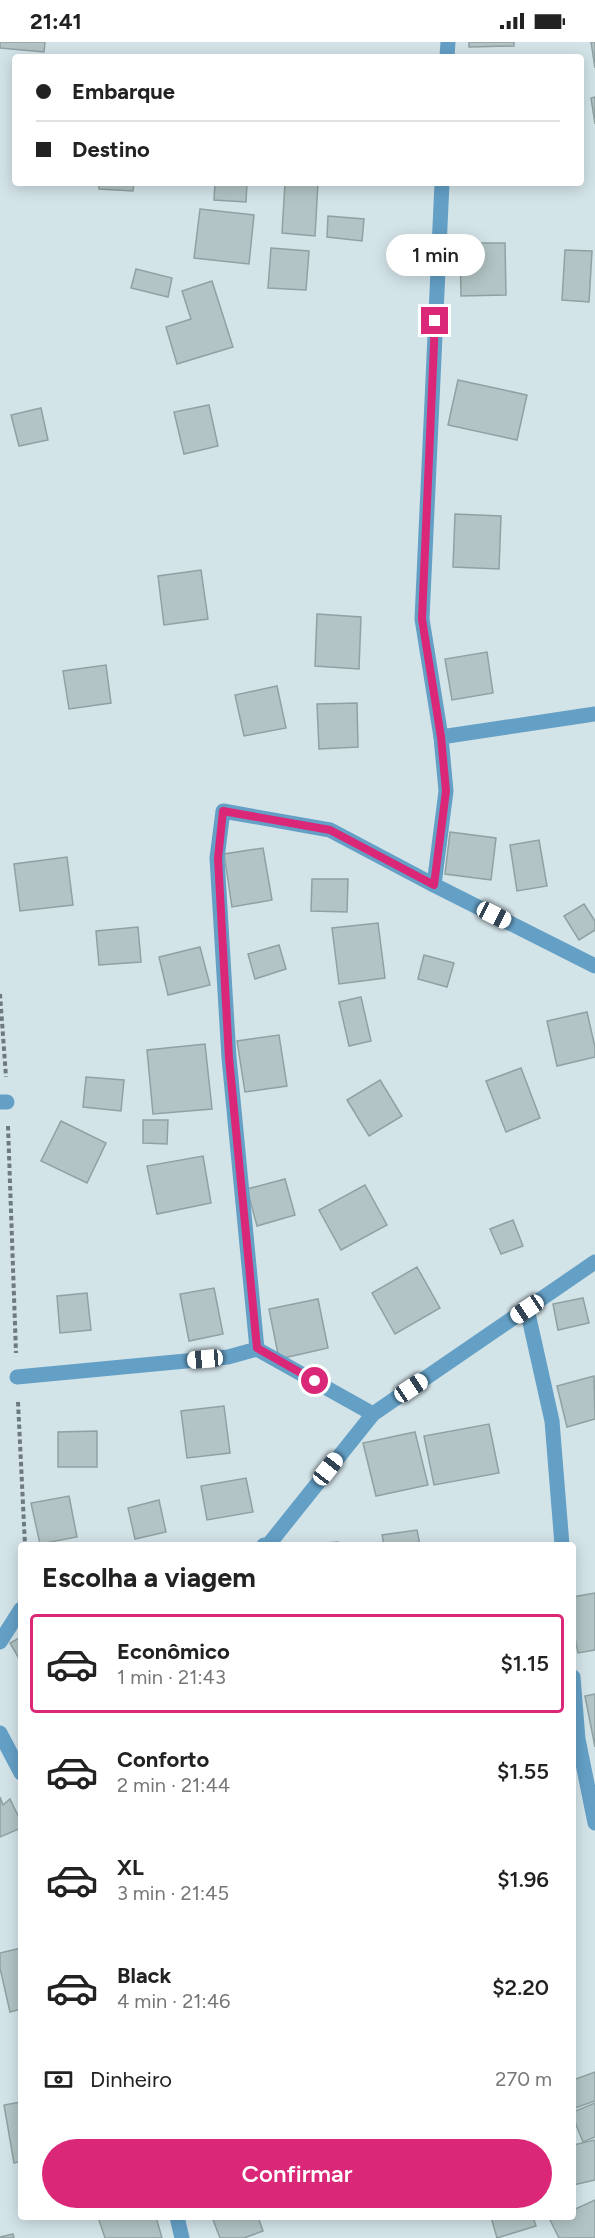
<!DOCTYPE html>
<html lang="pt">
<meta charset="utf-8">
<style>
body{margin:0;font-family:Figtree,sans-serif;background:#f6f6f6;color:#222;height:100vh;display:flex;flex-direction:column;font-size:22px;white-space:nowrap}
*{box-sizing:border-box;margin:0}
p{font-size:20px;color:#767676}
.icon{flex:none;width:33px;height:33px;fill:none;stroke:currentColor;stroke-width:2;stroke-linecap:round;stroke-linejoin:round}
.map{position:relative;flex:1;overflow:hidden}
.sheet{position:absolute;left:18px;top:1500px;width:558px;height:678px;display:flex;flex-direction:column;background:#fff;border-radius:6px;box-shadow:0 3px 15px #0003}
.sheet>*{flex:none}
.hud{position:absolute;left:12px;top:12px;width:572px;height:132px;border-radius:6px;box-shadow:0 3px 15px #0003;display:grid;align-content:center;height:132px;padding:0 24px;background:#fff}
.end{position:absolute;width:27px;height:27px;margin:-14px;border:8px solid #db2777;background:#fff;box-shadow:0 0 0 3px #fff}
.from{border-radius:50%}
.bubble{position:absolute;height:42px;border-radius:21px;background:#fff;box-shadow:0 3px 15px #0003;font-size:20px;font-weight:600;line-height:42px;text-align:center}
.car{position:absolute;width:18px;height:36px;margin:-18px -9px;border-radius:8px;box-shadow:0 0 4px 2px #0007;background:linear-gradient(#fff 24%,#345 0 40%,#fff 0 76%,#345 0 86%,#fff 0)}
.hud b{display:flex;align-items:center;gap:21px;height:57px;font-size:22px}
.hud b+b{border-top:2px solid #e0e0e0}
.hud i{width:15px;height:15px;background:#222}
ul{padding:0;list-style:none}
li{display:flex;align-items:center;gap:18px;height:99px;margin:0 12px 9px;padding:0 12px;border:3px solid transparent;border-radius:6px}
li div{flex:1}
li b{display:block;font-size:22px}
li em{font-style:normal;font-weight:600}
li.active{border-color:#db2777}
li>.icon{width:54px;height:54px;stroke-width:1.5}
h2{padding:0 24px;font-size:27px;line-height:72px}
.pay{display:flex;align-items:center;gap:15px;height:66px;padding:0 24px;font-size:22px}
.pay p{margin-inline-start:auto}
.action{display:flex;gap:12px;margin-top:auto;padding:12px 24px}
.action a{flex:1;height:69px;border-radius:36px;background:#db2777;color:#fff;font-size:24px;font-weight:600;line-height:69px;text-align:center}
.status{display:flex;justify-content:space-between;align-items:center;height:42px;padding:0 30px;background:#fff;direction:ltr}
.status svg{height:16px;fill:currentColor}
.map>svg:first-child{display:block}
</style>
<div class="status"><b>21:41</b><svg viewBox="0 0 49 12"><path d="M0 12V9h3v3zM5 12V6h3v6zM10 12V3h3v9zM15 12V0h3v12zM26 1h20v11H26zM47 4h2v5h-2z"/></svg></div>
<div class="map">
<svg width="595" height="2196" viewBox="0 0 595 2196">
<rect width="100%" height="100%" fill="#d3e4e9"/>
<g fill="#b2c4c5" stroke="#90a1a2" stroke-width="1.5">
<path d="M0 0H45L44 10 0 6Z"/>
<path d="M469 0H514V4L469 5Z"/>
<path d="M591 0H595V26Z"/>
<path d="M595 55V82L591 56Z"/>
<path d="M99 141H134L133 149 99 147Z"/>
<path d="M215 141H247L246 160 214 158Z"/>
<path d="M285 141H318L315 194 282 191Z"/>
<path d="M200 167 254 173 249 222 194 216Z"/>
<path d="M328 174 364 177 362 199 327 195Z"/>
<path d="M460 201H505L506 253 461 254Z"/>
<path d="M271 206 309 209 306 248 268 246Z"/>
<path d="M565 208 592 209 589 260 562 258Z"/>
<path d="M136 227 172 236 168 255 131 246Z"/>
<path d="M212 239 233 305 177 322 166 285 191 277 182 249Z"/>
<path d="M458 338 527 353 517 398 448 383Z"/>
<path d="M209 363 218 404 184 412 174 370Z"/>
<path d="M41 366 48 398 19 404 11 373Z"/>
<path d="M455 472 501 474 499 527 453 525Z"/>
<path d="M201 528 208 577 164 583 158 534Z"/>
<path d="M317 572 361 575 359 627 315 624Z"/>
<path d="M487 610 493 651 452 658 445 617Z"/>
<path d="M106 623 111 661 69 667 63 629Z"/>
<path d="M277 644 286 686 244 694 235 653Z"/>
<path d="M357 661 358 705 319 707 317 662Z"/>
<path d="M450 790 496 796 491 838 445 832Z"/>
<path d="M539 798 547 844 517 849 510 803Z"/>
<path d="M263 806 272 858 232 865 224 812Z"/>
<path d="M67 815 73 863 20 869 14 822Z"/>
<path d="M312 837H348L347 870 311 869Z"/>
<path d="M584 862 595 879V888L579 898 564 874Z"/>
<path d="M378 881 385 936 339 942 332 886Z"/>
<path d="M138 885 141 920 99 923 96 889Z"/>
<path d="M279 903 286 927 255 937 248 912Z"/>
<path d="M200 905 210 943 168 953 159 915Z"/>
<path d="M424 913 454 921 447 945 418 937Z"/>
<path d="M361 955 371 999 349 1004 339 960Z"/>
<path d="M587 970 595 1005V1015L557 1024 547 979Z"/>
<path d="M279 993 287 1044 245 1050 237 999Z"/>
<path d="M205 1002 212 1067 153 1072 147 1008Z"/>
<path d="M521 1026 540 1076 506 1090 486 1039Z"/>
<path d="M86 1035 124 1038 121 1069 83 1065Z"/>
<path d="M380 1038 402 1074 369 1094 347 1058Z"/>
<path d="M143 1078H168L167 1102 143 1101Z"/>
<path d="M61 1079 106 1101 87 1141 41 1119Z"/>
<path d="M203 1114 211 1161 157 1172 147 1124Z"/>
<path d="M285 1137 295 1173 257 1184 247 1147Z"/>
<path d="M365 1143 387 1183 341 1208 319 1168Z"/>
<path d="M513 1178 523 1204 501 1212 490 1187Z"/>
<path d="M417 1225 440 1266 395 1292 372 1251Z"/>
<path d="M214 1246 223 1292 189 1299 180 1252Z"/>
<path d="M87 1251 91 1288 60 1291 57 1254Z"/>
<path d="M583 1256 589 1281 558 1288 553 1262Z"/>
<path d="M318 1257 328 1306 279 1317 269 1267Z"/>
<path d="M594 1334 595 1377 567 1385 557 1344Z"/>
<path d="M224 1364 230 1411 187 1416 181 1369Z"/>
<path d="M489 1382 499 1431 434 1443 424 1394Z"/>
<path d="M97 1389V1425H58V1390Z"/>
<path d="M415 1390 428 1443 376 1454 363 1401Z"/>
<path d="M246 1436 253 1470 207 1478 201 1444Z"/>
<path d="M69 1454 77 1495 40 1502 31 1461Z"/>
<path d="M159 1458 166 1490 135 1497 128 1466Z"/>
<path d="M417 1488 420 1503H384L382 1493Z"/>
<path d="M338 1500V1503H297Z"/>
<path d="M595 1551V1608L578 1611 573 1586V1555Z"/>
<path d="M21 1595V1620L10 1601Z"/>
<path d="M595 1652V1705L585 1654Z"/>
<path d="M0 1755 3 1763 10 1757 21 1780V1786L0 1795Z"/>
<path d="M21 1906V1967L10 1970 0 1926V1911Z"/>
<path d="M595 2030V2059L575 2066 573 2038Z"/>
<path d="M21 2060V2119L14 2121 4 2063Z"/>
<path d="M595 2061V2095L583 2100 573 2075V2070Z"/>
<path d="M595 2098V2138L573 2143V2103Z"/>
<path d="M595 2158V2196H559L550 2178 557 2175H573V2168Z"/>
<path d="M98 2175H156L162 2196H105Z"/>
<path d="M212 2175H258L263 2189 244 2196H220Z"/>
<path d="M491 2175H533L536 2184 497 2196Z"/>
<path d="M13 2192 14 2196H0V2195Z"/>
</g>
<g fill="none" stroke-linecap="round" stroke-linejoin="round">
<g stroke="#6f7a7d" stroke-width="4" stroke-dasharray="4.5 3" stroke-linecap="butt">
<path d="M0 952 6 1035"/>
<path d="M8 1084 16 1311"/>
<path d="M18 1360 25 1503"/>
</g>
<g stroke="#64a0c6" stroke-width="15">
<path d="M447 15 448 0"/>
<path d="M441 695 595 672"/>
<path d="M434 843 446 749 441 695 422 577 442 141"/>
<path d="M0 1060H7"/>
<path d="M527 1267 552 1379 562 1503"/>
<path d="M257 1307 229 1016 217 816 223 769 330 788 434 843 595 924"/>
<path d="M17 1335 228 1315 257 1307 373 1372"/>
<path d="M264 1503 269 1502 373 1372 595 1220"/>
<path d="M0 1600 21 1567"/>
<path d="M573 1635 578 1697 595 1781"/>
<path d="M0 1691 21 1731"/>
<path d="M177 2175 182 2196"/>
</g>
</g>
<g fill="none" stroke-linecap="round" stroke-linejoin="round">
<path stroke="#db2777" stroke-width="8" d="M315 1339 257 1306 229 1016 218 816 223 769 330 788 434 843 446 749 441 695 422 577 435 279"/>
</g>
</svg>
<i class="end from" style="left:315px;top:1339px"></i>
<i class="end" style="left:435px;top:279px"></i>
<div class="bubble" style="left:386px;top:192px;width:99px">1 min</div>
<i class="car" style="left:494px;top:873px;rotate:117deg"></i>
<i class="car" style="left:527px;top:1267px;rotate:236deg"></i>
<i class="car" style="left:205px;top:1317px;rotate:265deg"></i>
<i class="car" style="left:411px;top:1346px;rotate:56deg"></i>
<i class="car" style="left:328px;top:1427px;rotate:38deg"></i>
<div class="hud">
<b><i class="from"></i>Embarque</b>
<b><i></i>Destino</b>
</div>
<section class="sheet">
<h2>Escolha a viagem</h2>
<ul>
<li class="active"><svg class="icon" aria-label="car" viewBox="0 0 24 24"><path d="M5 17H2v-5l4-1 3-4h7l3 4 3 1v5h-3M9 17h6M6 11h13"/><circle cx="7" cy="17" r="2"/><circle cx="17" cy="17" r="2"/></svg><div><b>Econômico</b><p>1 min · 21:43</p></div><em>$1.15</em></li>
<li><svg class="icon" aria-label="car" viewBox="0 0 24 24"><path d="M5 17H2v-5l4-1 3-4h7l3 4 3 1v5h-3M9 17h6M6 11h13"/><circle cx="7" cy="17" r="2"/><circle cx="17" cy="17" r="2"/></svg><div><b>Conforto</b><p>2 min · 21:44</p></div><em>$1.55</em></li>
<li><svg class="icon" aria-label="car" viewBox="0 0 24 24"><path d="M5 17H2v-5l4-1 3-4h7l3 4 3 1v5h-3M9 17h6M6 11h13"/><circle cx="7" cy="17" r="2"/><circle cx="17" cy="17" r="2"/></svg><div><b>XL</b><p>3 min · 21:45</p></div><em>$1.96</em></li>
<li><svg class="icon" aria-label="car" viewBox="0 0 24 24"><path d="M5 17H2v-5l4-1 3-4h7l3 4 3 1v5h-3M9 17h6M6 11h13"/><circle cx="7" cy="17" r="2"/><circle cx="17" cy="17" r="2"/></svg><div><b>Black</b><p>4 min · 21:46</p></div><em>$2.20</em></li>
</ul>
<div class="pay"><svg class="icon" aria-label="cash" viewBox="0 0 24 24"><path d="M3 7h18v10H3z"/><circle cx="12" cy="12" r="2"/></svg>Dinheiro<p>270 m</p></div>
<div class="action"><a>Confirmar</a></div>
</section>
</div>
